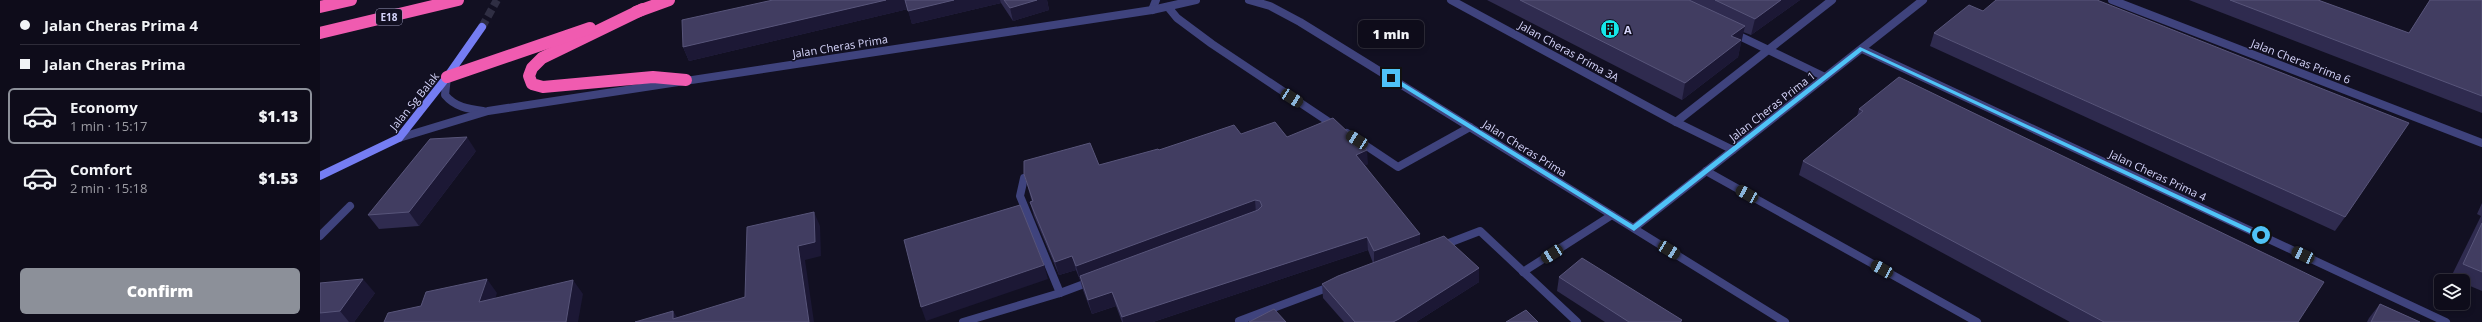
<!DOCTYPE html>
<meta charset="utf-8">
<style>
body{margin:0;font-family:"Open Sans",sans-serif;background:#1c1a27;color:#f1f3f6;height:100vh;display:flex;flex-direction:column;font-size:15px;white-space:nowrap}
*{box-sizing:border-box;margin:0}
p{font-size:13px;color:#9b9ba2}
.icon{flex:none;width:22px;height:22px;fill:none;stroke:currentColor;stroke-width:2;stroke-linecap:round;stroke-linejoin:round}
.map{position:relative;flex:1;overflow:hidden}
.drawer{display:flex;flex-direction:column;background:#0e0c1a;width:320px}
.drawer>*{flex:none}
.top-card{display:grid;align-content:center;height:88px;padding:0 20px;background:#0e0c1a}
.buttons{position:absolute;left:2114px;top:274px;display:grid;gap:8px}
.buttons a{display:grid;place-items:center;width:36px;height:36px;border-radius:6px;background:#0e0c1a;box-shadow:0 2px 6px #0003,0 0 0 1px #2e2c39;font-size:20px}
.end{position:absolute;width:18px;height:18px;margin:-9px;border:5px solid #4fc3f7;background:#111;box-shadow:0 0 0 2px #111}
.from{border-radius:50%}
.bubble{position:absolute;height:28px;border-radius:6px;background:#0e0c1a;box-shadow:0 2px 6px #0003,0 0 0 1px #2e2c39;font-size:13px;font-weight:800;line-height:28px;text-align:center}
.car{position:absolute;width:12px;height:24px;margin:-12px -6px;border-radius:5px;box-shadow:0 0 3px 1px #0007;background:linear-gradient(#222 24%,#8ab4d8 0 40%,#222 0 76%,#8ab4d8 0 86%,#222 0)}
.top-card b{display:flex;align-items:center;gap:14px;height:38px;font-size:15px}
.top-card b+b{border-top:1px solid #2e2c39}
.top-card i{width:10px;height:10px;background:#f1f3f6}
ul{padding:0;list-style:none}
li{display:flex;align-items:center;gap:12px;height:56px;margin:0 8px 6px;padding:0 12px;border:2px solid transparent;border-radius:6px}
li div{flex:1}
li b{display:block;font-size:15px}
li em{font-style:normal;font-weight:800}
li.selected{border-color:#8c9099}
li>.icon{width:36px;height:36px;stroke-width:1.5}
.cta{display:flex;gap:8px;margin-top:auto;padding:8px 20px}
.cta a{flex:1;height:46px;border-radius:6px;background:#8c9099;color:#fff;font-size:16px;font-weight:800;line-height:46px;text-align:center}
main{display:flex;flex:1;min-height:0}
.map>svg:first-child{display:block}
</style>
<main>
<section class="drawer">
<div class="top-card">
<b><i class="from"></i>Jalan Cheras Prima 4</b>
<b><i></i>Jalan Cheras Prima</b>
</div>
<ul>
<li class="selected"><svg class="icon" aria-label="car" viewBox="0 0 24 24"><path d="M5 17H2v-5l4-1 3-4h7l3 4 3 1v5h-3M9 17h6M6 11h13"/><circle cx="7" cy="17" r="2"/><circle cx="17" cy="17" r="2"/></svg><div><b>Economy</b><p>1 min · 15:17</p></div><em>$1.13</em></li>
<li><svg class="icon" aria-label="car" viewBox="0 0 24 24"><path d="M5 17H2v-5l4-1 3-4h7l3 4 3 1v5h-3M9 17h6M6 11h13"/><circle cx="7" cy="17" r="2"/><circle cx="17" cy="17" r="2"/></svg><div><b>Comfort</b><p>2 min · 15:18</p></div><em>$1.53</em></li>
</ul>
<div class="cta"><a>Confirm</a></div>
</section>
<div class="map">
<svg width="2162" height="322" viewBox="0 0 2162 322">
<rect width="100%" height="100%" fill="#121022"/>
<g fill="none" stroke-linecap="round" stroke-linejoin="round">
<path stroke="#2f2e43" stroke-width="8" stroke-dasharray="8 4" stroke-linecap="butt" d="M162 27 177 0"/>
<g stroke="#3f437d" stroke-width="8">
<path d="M929 0 950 6 980 22 1465 322"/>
<path d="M1131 0 1356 122 1413 150"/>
<path d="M1792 0 2162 143"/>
<path d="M848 7 857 18 892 44 1015 126"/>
<path d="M832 10 836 0"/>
<path d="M1413 33 1505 77"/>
<path d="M1542 49 2126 322"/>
<path d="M127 77 125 95C135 107 148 109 163 111"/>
<path d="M1356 122 1512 0"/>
<path d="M1027 133 1078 167 1150 127"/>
<path d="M79 138 168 111 832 10 876 0"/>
<path d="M1386 171 1657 322"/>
<path d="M704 178 700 196 740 293"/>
<path d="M1314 228 1603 0"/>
<path d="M0 236 30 206"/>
<path d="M1121 246 1160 231 1257 322"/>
<path d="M1203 272 1292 215"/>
<path d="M919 321 1012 286"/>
<path d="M643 322 740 293 772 281"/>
</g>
<path stroke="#757df3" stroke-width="8" d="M0 176 79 138 127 77 162 27"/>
<g stroke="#f05bb0" stroke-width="12">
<path d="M0 7 31 0"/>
<path d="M323 9 222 58 212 68 209 76 212 84 223 87 333 77 366 80"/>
<path d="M316 12 349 0"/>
<path d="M0 33 138 0"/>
<path d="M127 77 270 28"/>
</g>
</g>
<g fill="#2f2b4f">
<path d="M453 0H727L729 10 693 21 681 3 592 24 588 9 369 61 363 47Z"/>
<path d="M1167 0H1480L1431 35 1423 32 1418 57 1362 100Z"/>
<path d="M1869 0H1998L2089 33 2110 0H2162V113Z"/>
<path d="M1614 33 2025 217 2015 231 1610 46Z"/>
<path d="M1539 109 1978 322H1750L1479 175 1483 161 1537 116Z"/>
<path d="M921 134 967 137 1048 164 1045 165 1100 245 1159 268V282L1096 322H1024L1003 298 1002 284 1053 263 1048 250 833 322H802L796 306 772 314 763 290 760 280 756 270 739 275 714 216 710 202H712L704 174 779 165 839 150Z"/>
<path d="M156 151 99 226 59 229 48 215Z"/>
<path d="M2162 203V291L2143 283V281H2139L2131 277 2161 216 2157 214Z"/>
<path d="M1239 277 1362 320V322H1285L1237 291Z"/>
<path d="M0 283 55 293 34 322H0Z"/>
<path d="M2060 304 2100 322H2047L2049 318Z"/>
</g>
<g fill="#1c1835">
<path d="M566 0H585L588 9 369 61 363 47Z"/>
<path d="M634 0H680L681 3 592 24 588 11Z"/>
<path d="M717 0H727L729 10 693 21 690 8Z"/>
<path d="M1461 0H1480L1431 35 1435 19Z"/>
<path d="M1425 26 1418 57 1362 100 1365 83 1411 36Z"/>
<path d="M147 137 156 151 99 226 89 212Z"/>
<path d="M1047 150 1048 164 1037 169 1036 155Z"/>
<path d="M935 200 936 214 760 280 756 266Z"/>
<path d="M494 212 500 226 501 256 485 260 494 322H489L478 246Z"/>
<path d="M1100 234V247L1054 265V251Z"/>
<path d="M1047 237 1048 250 833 322H803L802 317Z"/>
<path d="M752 256 756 270 739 275 735 262Z"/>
<path d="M724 265 728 279 606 321 601 307Z"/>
<path d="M1159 268V282L1096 322H1073Z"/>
<path d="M43 279 55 293 34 322H29L20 311Z"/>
<path d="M167 279 177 293 170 316 159 302Z"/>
<path d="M253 280 263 294 258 322H246Z"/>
<path d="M792 292 796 306 772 314 768 300Z"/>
<path d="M353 311 360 322 353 319Z"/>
</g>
<g fill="#413d61" stroke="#58557a">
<path d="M453 0H566L363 47 362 20Z"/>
<path d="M585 0H634L588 11Z"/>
<path d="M684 0H717L690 8Z"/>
<path d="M1200 0H1369L1425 26 1411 36 1421 40 1365 83Z"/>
<path d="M1395 0H1461L1435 19Z"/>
<path d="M1676 0H1777L2089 123 2025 217 1614 33 1649 5 1663 11Z"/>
<path d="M1910 0H1998L2089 33 2110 0H2162V96Z"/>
<path d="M1579 77 2004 282 1978 322H1784L1483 161 1543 111 1539 109Z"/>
<path d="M1013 118 1047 150 1036 155 1100 234 1054 251 1047 237 802 317 792 292 768 300 760 276 938 210 942 206 940 201 935 200 756 266 752 256 735 262 710 202 713 201 704 174V161L770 143 779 165 838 149 839 150 914 125 921 134 955 122 967 137Z"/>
<path d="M147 137 89 212 48 215 110 139Z"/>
<path d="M700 205 724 265 601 307 584 240Z"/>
<path d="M494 212 495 242 478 246 489 322H315L353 311V319L425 297 427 227Z"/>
<path d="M2162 223V272L2143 264Z"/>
<path d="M1124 236 1159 268 1079 319 1073 322H1035L1002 284 1018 276Z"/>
<path d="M1262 258 1362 320 1360 322H1309L1239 277Z"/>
<path d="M43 279 20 311 0 313V283Z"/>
<path d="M167 279 159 302 253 280 246 322H64L68 313 101 306 106 292Z"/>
<path d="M2060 304 2100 322H2051Z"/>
<path d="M954 309 966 322H929Z"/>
<path d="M1206 310 1218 322H1186Z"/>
</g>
<path fill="#4fc3f7" d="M1540 47 1944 235 1938 237 1542 51 1314 231 1068 78 1074 77 1313 225Z"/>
<defs>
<symbol id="building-disc" viewBox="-11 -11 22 22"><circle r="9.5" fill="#15e6e8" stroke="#121022"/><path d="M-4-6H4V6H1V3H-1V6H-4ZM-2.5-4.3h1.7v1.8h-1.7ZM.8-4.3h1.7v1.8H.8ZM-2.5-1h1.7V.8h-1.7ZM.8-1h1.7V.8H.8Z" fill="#111"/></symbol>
</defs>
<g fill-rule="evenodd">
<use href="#building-disc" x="1279" y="18" width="22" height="22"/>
</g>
<g text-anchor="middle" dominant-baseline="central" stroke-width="3" stroke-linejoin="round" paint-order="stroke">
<rect fill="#121022" stroke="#9b9aba" stroke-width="1" x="56" y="9" width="26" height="16" rx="3"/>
<g font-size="10" font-weight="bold" fill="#d6d5fb">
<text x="69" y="17">E18</text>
</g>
<g font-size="11" font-weight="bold" fill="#d6d5fb" stroke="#121022" text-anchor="start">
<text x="1304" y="29">A</text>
</g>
<g font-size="11" fill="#d6d5fb" stroke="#121022">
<text transform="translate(520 46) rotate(-9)">Jalan Cheras Prima</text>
<text transform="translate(1249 51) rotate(29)">Jalan Cheras Prima 3A</text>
<text transform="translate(1981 61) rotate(21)">Jalan Cheras Prima 6</text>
<text transform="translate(94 101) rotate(-51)">Jalan Sg Balak</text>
<text transform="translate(1452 106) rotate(-38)">Jalan Cheras Prima 1</text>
<text transform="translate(1205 148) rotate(32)">Jalan Cheras Prima</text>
<text transform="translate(1838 175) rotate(25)">Jalan Cheras Prima 4</text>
</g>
</g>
</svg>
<div class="buttons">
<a><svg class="icon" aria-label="layers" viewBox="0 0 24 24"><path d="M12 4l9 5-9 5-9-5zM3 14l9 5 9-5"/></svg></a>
</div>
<i class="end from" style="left:1941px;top:235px"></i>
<i class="end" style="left:1071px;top:78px"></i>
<div class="bubble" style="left:1038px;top:20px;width:66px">1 min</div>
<i class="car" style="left:972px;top:98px;rotate:123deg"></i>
<i class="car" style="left:1037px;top:140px;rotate:303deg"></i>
<i class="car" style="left:1427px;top:194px;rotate:299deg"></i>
<i class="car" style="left:1349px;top:250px;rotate:122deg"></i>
<i class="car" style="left:1232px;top:254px;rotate:237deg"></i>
<i class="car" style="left:1983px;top:255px;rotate:295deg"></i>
<i class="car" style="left:1562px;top:269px;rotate:299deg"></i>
</div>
</main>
